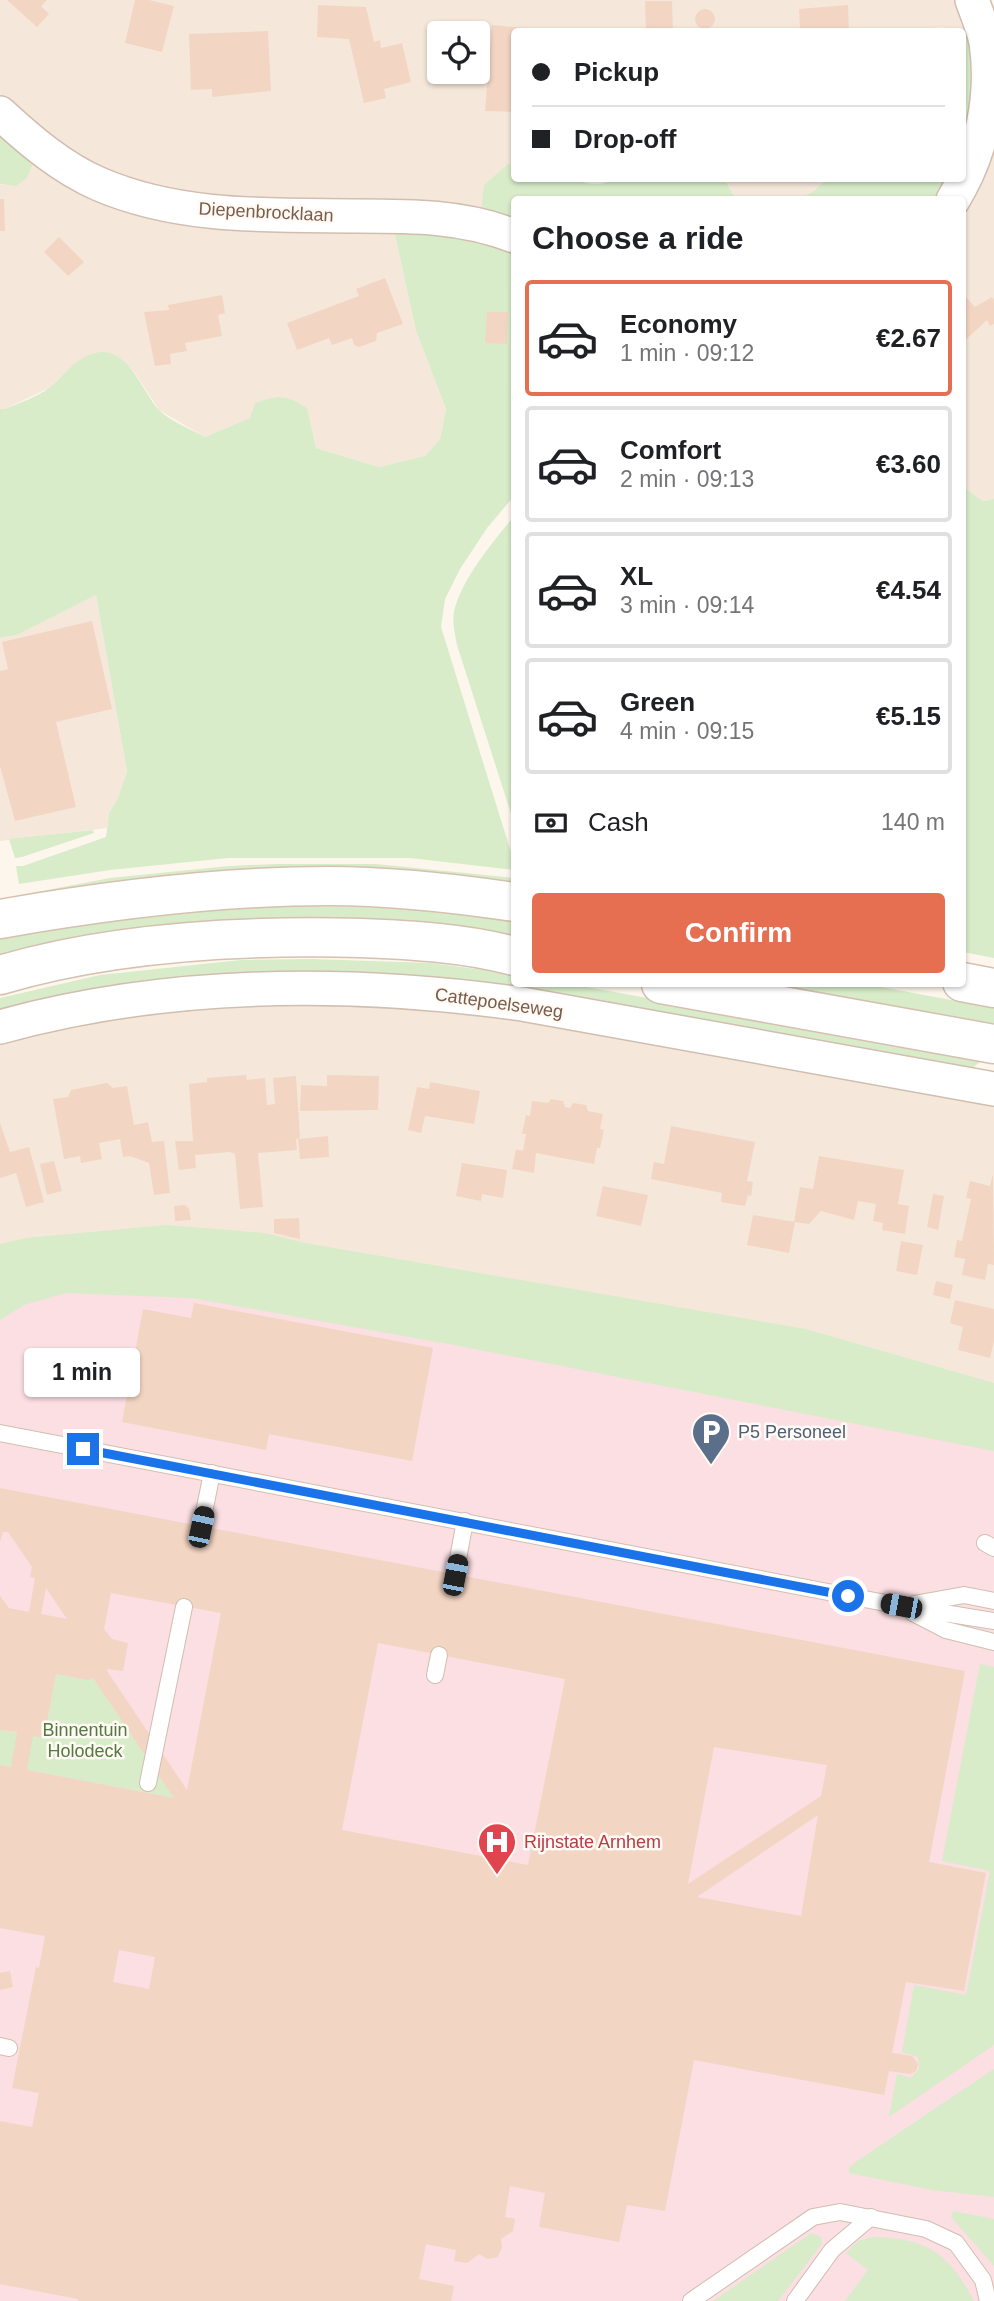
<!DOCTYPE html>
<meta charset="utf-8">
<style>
body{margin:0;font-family:Arial,sans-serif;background:#f6f6f6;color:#202124;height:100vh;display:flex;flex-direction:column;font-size:26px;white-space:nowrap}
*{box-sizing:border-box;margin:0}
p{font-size:23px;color:#757577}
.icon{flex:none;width:38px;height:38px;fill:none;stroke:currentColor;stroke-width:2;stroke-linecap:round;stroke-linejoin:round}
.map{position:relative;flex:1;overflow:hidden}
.sheet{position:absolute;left:511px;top:196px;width:455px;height:791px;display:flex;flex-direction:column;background:#fff;border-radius:7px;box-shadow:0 2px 5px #0004}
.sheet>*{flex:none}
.guide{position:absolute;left:511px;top:28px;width:455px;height:154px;border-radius:7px;box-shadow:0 2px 5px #0004;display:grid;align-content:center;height:154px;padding:0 21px;background:#fff}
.tools{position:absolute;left:427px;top:21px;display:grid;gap:14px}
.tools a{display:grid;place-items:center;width:63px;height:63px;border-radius:7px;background:#fff;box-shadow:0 2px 5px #0004;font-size:35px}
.end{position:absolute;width:32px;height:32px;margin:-16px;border:9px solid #1a73e8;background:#fff;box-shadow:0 0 0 4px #fff}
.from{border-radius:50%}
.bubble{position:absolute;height:49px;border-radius:7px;background:#fff;box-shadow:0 2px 5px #0004;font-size:23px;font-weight:700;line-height:49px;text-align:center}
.car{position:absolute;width:21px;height:42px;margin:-21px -10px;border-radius:9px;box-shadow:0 0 5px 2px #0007;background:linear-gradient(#222 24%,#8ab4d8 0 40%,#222 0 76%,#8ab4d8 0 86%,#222 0)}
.guide b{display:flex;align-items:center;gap:24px;height:66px;font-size:26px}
.guide b+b{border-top:2px solid #e0e0e0}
.guide i{width:18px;height:18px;background:#202124}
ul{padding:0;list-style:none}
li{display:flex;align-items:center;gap:21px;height:116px;margin:0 14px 10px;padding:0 7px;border:4px solid #e0e0e0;border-radius:7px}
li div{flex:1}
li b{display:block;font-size:26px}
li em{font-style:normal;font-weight:700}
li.active{border-color:#e76f51}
li>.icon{width:63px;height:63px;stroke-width:1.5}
h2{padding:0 21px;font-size:32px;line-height:84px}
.pay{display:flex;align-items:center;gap:18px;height:77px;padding:0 21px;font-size:26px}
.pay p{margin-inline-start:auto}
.cta{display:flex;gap:14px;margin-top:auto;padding:14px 21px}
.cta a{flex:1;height:80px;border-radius:7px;background:#e76f51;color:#fff;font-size:28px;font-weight:700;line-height:80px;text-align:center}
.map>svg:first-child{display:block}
</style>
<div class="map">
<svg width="994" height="2301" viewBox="0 0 994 2301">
<rect width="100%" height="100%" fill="#fdf6ec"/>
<g fill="#f5e8da" fill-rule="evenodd">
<path d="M0 0H958L971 41 963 34 962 32 942 27 900 32H514V164H508L481 213 244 202 138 184 72 153 0 94ZM439 33H478V72H439Z"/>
<path d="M994 142V499L983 501 963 487V213Z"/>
<path d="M34 161 58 178 394 230 416 331 446 409 440 439 425 456 379 467 316 448 306 408 250 418 205 437 159 410 135 373 120 358 72 366 49 388 5 409H0V184L3 185Z"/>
<path d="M724 179H826L815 190 799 200 740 199 735 197Z"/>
<path d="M96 595 127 772 117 800 109 813 107 828 0 841V638L17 635Z"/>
<path d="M262 1002H334L474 1012 994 1105V1388L0 1259V1042L130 1015Z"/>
</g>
<path fill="#fbdfe3" d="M305 1284 994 1450V2301H0V1292Z"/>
<g fill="#d8ecc9">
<path d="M963 34 971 41 974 87 963 149Z"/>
<path d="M0 131 34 161 27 178 16 186 0 184Z"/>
<path d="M508 164H514V178C531 179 548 178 565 179 581 179 598 191 613 178L724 179 735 197 740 199 514 200V223L481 213 484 185Z"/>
<path d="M826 179H949L936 199 799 200 815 190Z"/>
<path d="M394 230 443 233 514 251V496L487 528 460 569 445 599 441 627 514 862V870L410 858H228L110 870 19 884 16 866H23L106 837 109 813 117 800 127 772 96 595 17 635 0 638V409H5C19 403 37 397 49 388 63 377 74 359 92 354 127 342 141 390 158 409 169 421 191 429 205 437L250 418 255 403C278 395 286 394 307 408L316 448 379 467 425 456 440 439 446 409 416 331Z"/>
<path d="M963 487 983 501 994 499V958L963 952Z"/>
<path d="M514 516V823L457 645C455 634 452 623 454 612 461 579 494 541 514 516Z"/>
<path d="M93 830 94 833 22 857 15 858 9 839Z"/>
<path d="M276 864H376L514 878V885L0 907V899L110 878 229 866Z"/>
<path d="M285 906C363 906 438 909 514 920V941L0 963V931L234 907Z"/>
<path d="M311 959 431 963 514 974 516 990 0 1013V998L100 975 241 960Z"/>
<path d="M530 984H570L978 1058 981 1061 968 1072 528 992Z"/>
<path d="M751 984H865L994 1008V1028Z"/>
<path d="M166 1225 265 1233 305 1243 806 1329 994 1383V1451L454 1345 191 1298 66 1293 24 1305 0 1320V1244L26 1238Z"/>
<path d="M980 1664 994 1667V2045L889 2117 897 2074 911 2078 919 2069 918 2057 902 2052 914 1985 966 1995 990 1871 942 1861Z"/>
<path d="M56 1674 89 1680 93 1678 174 1798 0 1765V1730L44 1737Z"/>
<path d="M994 2069V2197L932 2190 849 2173V2168L854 2163Z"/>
<path d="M953 2211 994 2219V2266L951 2217Z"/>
<path d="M811 2233 821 2237 822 2244 778 2301H713Z"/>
<path d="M873 2237C928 2238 949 2254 974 2301H845L868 2270 846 2253 858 2241Z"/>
</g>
<g fill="#f3d5c3" fill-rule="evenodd">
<path d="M7 0H47L41 6 49 14 37 27Z"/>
<path d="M135 0H149L174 6 162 52 125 43Z"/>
<path d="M645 1H672L673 32H646Z"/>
<path d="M318 5 366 7 374 42 380 40 381 48 402 43 411 82 384 89 386 98 364 103 349 39 317 37Z"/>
<path d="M848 5 849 32H813V28L800 29 799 9Z"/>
<circle cx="705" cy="19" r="10"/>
<path d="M492 25 544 30V32H514V112L485 111Z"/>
<path d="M268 31 271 91 212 97V89L191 90 189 34Z"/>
<path d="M0 199H4L5 231H0Z"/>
<path d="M59 237 84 262 68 276 44 252Z"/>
<path d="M385 278 403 324 377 333 376 341 359 347 354 345 352 338 332 345 329 338 297 350 287 323 359 296 356 289Z"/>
<path d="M962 293 975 307 992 297 994 300V324L990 326 987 320 962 343Z"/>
<path d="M222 295 225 313 218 315 222 336 185 343 187 351 170 354 171 364 155 366 144 312 169 310 168 305Z"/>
<path d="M487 312H508L507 344 485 343Z"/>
<path d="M92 621 112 709 56 722 76 807 15 821 0 766V671L8 669 2 642Z"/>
<path d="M246 1075 247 1080 265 1078 267 1105 275 1104 273 1078 296 1076 300 1138 296 1139 297 1150 258 1153 263 1207 240 1209 235 1154 230 1152 195 1155 196 1168 179 1170 175 1141H193L189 1084 207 1082V1078Z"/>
<path d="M327 1075 379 1076 378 1110 300 1111 301 1085 327 1086Z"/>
<path d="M430 1082 480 1091 474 1124 425 1116 421 1133 408 1130 417 1087 429 1089Z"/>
<path d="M107 1083 113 1088 127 1086 134 1125 148 1122 152 1142 164 1141 170 1193 154 1195 149 1163 130 1156 123 1157 120 1139 99 1143 102 1159 81 1163 80 1156 64 1159 53 1099 68 1097 71 1090Z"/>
<path d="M551 1099 563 1101 565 1107 570 1108 573 1103 586 1105 588 1111 603 1114 600 1129 604 1130 600 1148H597L594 1164 536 1153 534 1173 512 1169 516 1149 523 1151 526 1134H522L526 1115 530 1116 532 1101 548 1103Z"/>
<path d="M0 1123 10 1152 29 1147 44 1202 26 1207 16 1173 0 1178Z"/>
<path d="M671 1126 755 1142 747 1181 753 1182 751 1196 748 1195 745 1206 721 1202 722 1193 651 1179 654 1162 664 1164Z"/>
<path d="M328 1136 329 1157 300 1159 298 1139Z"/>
<path d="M819 1156 904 1170 898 1204 909 1206 905 1234 882 1230 883 1223 873 1221 876 1204 858 1201 854 1220 821 1211 809 1224 794 1222 800 1187 813 1189Z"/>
<path d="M54 1161 62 1191 47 1195 40 1164Z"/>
<path d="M462 1163 507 1170 503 1198 482 1194 481 1201 456 1196Z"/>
<path d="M993 1174 994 1265 988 1264 985 1280 962 1275 965 1259 954 1257 957 1240 962 1241 971 1199 966 1198 970 1181 990 1186Z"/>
<path d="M603 1186 648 1195 641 1226 596 1216Z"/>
<path d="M933 1194 944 1196 938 1230 927 1227Z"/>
<path d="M185 1205 189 1209 191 1220 175 1221 174 1206Z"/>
<path d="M753 1215 795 1222 789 1253 747 1245Z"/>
<path d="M299 1218 300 1239 274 1233V1219Z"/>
<path d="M901 1241 923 1245 917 1275 896 1271Z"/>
<path d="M936 1281 953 1285 950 1299 933 1295Z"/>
<path d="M955 1300 994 1309V1341L990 1358 958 1350 963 1327 950 1323Z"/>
<path d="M194 1303 433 1348 412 1461 269 1434 266 1450 122 1422 143 1309 191 1318Z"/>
<path d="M0 1488 965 1671 929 1862 986 1873 964 1991 906 1982 892 2053 912 2056 918 2064 916 2071 910 2074 889 2071 884 2095 694 2060 665 2211 627 2205 619 2242 539 2227 545 2193 510 2186 505 2217 515 2219 513 2231 501 2239 502 2247 498 2257 488 2259 479 2254 467 2263 454 2261 456 2250 426 2244 419 2279 454 2286 451 2301H78V2299L0 2284V2121L32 2127 39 2093 12 2088 36 1967 39 1968 45 1936 0 1928V1765L11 1767 17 1732 0 1730V1596L9 1608 29 1612 35 1578 30 1577 32 1567 8 1532H3L0 1542ZM46 1588 67 1619 41 1614ZM111 1593 221 1613 187 1790 107 1671V1669L123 1671 128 1643 112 1639 104 1629ZM378 1643 565 1679 528 1865 342 1830ZM56 1674 89 1680 93 1678 174 1798 27 1770 33 1736 44 1738ZM714 1747 827 1765 821 1796 688 1884ZM818 1815 801 1916 697 1897ZM119 1950 155 1957 149 1989 113 1982Z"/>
<path d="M10 1971 13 1987 0 1990V1973Z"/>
</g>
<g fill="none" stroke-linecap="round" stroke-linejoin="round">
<defs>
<g id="lane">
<path d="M0 1433 901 1606 994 1621"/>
<path d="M201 1527 212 1473"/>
<path d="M985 1543 994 1548"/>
<path d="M455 1575 465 1521"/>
<path d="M914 1604 964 1595 994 1601"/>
<path d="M913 1613 946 1630 994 1642"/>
<path d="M435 1675 439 1655"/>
<path d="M148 1783 184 1607"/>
<path d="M0 2046 9 2048"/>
<path d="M691 2301 813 2217 840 2212 926 2229 956 2243 983 2280 988 2301"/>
<path d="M795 2301 832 2250 871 2217"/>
</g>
<g id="street">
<path d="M0 113C29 140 62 168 99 184 180 219 271 215 357 216 411 216 464 216 514 236"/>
<path d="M953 200C982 153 994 96 986 42 983 28 977 14 972 0"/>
<path d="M0 1027C170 980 348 980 522 1004L994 1089"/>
</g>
<g id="secondary">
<path d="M0 919C108 900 219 886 329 886 391 886 453 893 514 902"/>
<path d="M0 975C111 942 245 935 361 938 412 940 465 943 514 956"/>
<path d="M962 982 994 988"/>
<path d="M661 984 994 1044"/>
</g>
</defs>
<use href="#lane" stroke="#d1beb0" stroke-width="18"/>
<use href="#street" stroke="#d1beb0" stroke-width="36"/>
<use href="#secondary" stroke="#d6c0b0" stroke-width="41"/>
<use href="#lane" stroke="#fff" stroke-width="16"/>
<use href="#street" stroke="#fff" stroke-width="33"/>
<use href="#secondary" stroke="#fff" stroke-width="38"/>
</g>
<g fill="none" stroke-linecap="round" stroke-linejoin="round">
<path stroke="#1a73e8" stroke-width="9" d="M83 1449 848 1596"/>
</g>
<defs>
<symbol id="parking-pin" viewBox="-11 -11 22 30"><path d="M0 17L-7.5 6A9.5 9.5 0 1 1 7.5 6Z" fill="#5c6f8a" stroke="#fffaf3"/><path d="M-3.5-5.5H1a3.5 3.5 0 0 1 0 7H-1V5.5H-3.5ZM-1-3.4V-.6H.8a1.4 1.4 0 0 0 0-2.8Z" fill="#fff"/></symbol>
<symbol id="hospital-pin" viewBox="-11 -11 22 30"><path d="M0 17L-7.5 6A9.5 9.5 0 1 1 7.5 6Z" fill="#e0444e" stroke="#fffaf3"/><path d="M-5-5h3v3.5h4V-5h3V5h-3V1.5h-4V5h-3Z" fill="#fff"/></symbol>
</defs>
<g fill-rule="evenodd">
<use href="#parking-pin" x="689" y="1410" width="44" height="60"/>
<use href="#hospital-pin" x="475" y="1820" width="44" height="60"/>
</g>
<g text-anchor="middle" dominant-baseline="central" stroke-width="5" stroke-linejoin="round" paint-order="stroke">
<g font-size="18" fill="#7a5c4d" stroke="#fffaf3">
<text transform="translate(266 212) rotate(3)">Diepenbrocklaan</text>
<text transform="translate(499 1003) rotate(8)">Cattepoelseweg</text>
</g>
<g font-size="18" fill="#4e5e75" stroke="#fffaf3" text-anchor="start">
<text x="738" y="1432">P5 Personeel</text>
</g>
<g font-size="18" fill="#537a41" stroke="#fffaf3">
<text x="85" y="1730">Binnentuin<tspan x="85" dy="21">Holodeck</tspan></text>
</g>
<g font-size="18" fill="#be3a42" stroke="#fffaf3" text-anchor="start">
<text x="524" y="1842">Rijnstate Arnhem</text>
</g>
</g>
</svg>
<div class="tools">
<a><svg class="icon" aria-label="locate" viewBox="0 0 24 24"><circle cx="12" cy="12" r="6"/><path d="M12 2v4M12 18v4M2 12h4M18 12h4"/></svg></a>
</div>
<i class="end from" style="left:848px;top:1596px"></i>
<i class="end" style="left:83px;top:1449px"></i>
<div class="bubble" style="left:24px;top:1348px;width:116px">1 min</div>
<i class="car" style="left:201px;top:1527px;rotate:12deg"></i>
<i class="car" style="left:455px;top:1575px;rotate:11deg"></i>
<i class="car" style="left:901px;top:1606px;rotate:281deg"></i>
<div class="guide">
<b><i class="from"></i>Pickup</b>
<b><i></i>Drop-off</b>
</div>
<section class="sheet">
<h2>Choose a ride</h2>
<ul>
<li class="active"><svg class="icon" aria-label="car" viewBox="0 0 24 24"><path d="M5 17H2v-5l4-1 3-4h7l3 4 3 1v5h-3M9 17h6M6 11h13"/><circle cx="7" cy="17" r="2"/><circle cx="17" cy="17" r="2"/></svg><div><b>Economy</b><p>1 min · 09:12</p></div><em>€2.67</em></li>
<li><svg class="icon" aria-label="car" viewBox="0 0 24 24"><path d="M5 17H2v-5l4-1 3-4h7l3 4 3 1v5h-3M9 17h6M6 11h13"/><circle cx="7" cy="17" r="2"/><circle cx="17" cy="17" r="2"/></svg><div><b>Comfort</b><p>2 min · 09:13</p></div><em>€3.60</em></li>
<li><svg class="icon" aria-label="car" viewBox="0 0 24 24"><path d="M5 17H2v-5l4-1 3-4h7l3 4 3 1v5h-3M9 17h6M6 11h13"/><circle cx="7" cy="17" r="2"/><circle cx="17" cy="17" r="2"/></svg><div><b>XL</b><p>3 min · 09:14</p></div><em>€4.54</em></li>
<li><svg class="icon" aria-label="car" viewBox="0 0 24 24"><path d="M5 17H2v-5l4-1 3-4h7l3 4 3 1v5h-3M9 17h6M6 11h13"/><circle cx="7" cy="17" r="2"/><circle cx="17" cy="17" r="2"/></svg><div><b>Green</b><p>4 min · 09:15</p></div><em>€5.15</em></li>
</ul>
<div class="pay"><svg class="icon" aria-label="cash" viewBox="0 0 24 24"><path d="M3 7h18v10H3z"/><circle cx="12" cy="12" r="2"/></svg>Cash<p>140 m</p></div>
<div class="cta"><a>Confirm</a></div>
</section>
</div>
